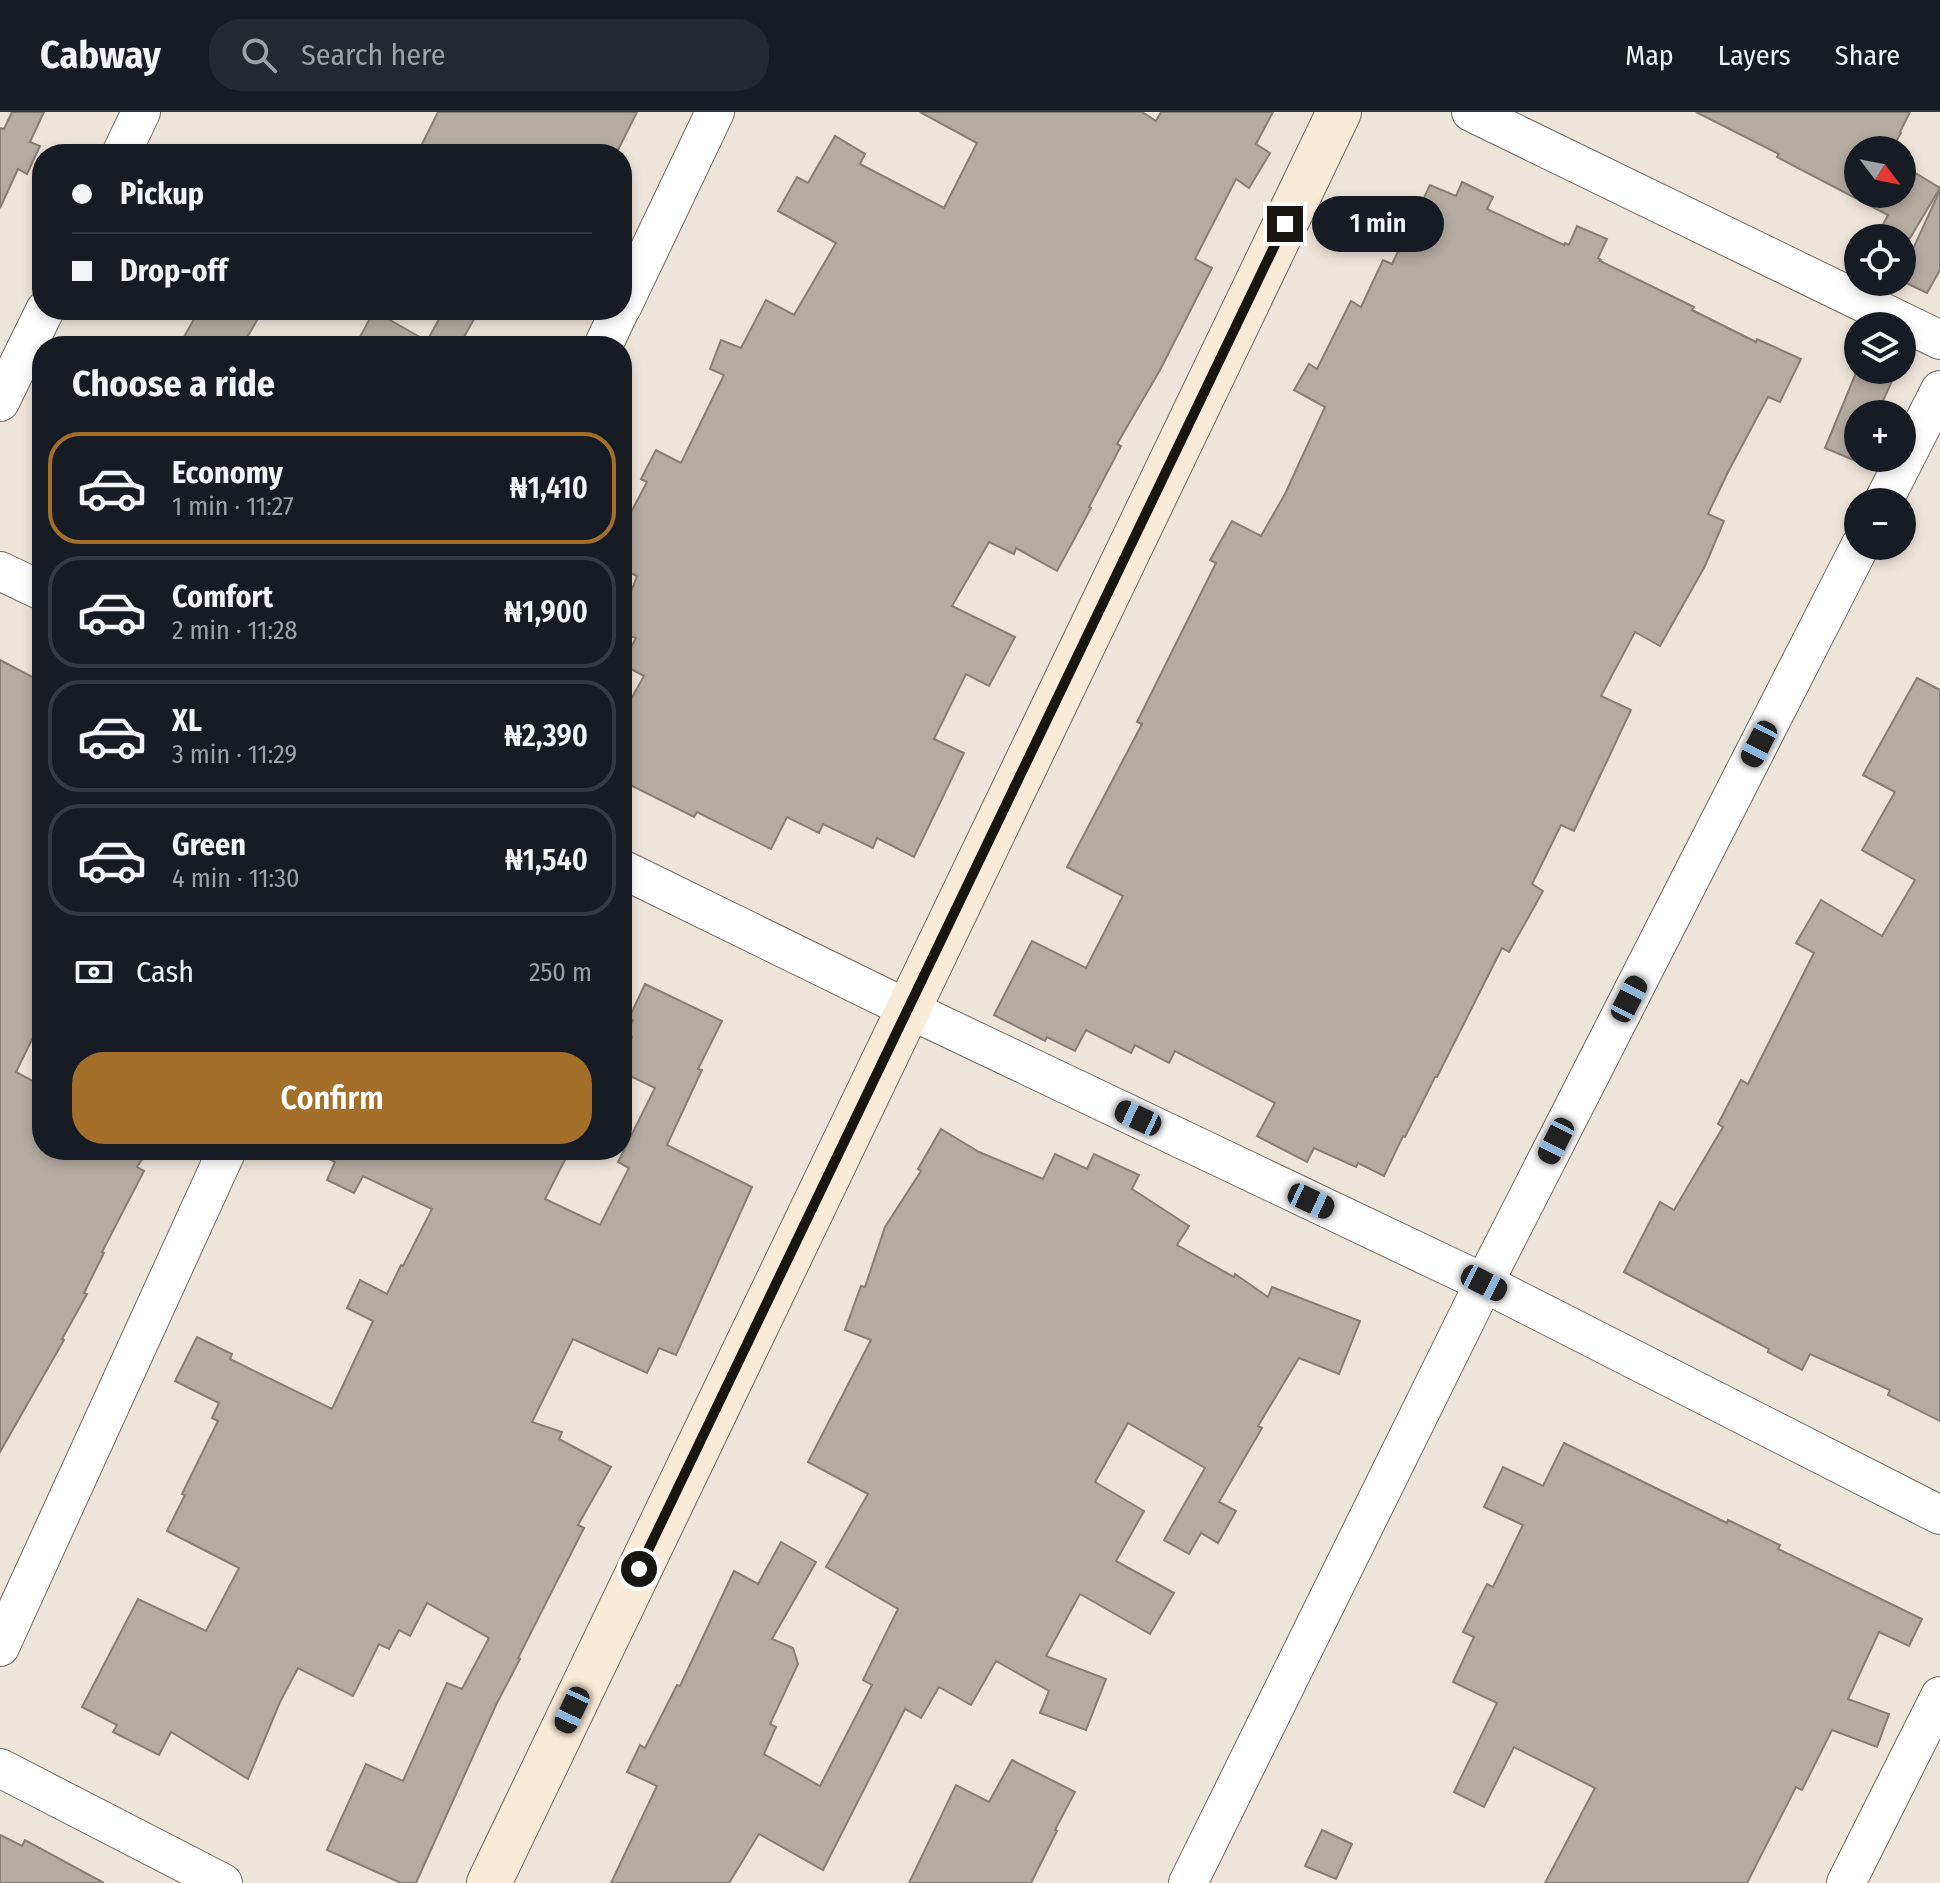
<!DOCTYPE html>
<meta charset="utf-8">
<style>
body{margin:0;font-family:"Fira Sans Condensed",sans-serif;background:#242831;color:#f1f3f6;height:100vh;display:flex;flex-direction:column;font-size:30px;white-space:nowrap}
*{box-sizing:border-box;margin:0}
p{font-size:26px;color:#9ea1a6}
.icon{flex:none;width:44px;height:44px;fill:none;stroke:currentColor;stroke-width:2;stroke-linecap:round;stroke-linejoin:round}
.map{position:relative;flex:1;overflow:hidden}
.side{position:absolute;left:32px;top:224px;width:600px;height:824px;display:flex;flex-direction:column;background:#171b24;border-radius:32px;box-shadow:0 4px 12px #0003}
.side>*{flex:none}
.top-card{position:absolute;left:32px;top:32px;width:600px;height:176px;border-radius:32px;box-shadow:0 4px 12px #0003;display:grid;align-content:center;height:176px;padding:0 40px;background:#171b24}
.needle{width:52px;rotate:122deg}
.controls{position:absolute;left:1844px;top:24px;display:grid;gap:16px}
.controls a{display:grid;place-items:center;width:72px;height:72px;border-radius:50%;background:#171b24;box-shadow:0 4px 12px #0003;font-size:40px}
.end{position:absolute;width:36px;height:36px;margin:-18px;border:10px solid #191612;background:#fff;box-shadow:0 0 0 4px #fff}
.from{border-radius:50%}
.bubble{position:absolute;height:56px;border-radius:28px;background:#171b24;box-shadow:0 4px 12px #0003;font-size:26px;font-weight:600;line-height:56px;text-align:center}
.car{position:absolute;width:24px;height:48px;margin:-24px -12px;border-radius:10px;box-shadow:0 0 6px 2px #0007;background:linear-gradient(#222 24%,#8ab4d8 0 40%,#222 0 76%,#8ab4d8 0 86%,#222 0)}
.top-card b{display:flex;align-items:center;gap:28px;height:76px;font-size:30px}
.top-card b+b{border-top:2px solid #363941}
.top-card i{width:20px;height:20px;background:#f1f3f6}
ul{padding:0;list-style:none}
li{display:flex;align-items:center;gap:24px;height:112px;margin:0 16px 12px;padding:0 24px;border:4px solid #363941;border-radius:32px}
li div{flex:1}
li b{display:block;font-size:30px}
li em{font-style:normal;font-weight:600}
li.on{border-color:#a46f28}
li>.icon{width:72px;height:72px;stroke-width:1.5}
h2{padding:0 40px;font-size:36px;line-height:96px}
.pay{display:flex;align-items:center;gap:20px;height:88px;padding:0 40px;font-size:30px}
.pay p{margin-inline-start:auto}
.primary-button{display:flex;gap:16px;margin-top:auto;padding:16px 40px}
.primary-button a{flex:1;height:92px;border-radius:32px;background:#a46f28;color:#fff;font-size:32px;font-weight:600;line-height:92px;text-align:center}
header{display:flex;align-items:center;gap:48px;box-sizing:border-box;height:112px;padding:0 40px;background:#171b24;border-bottom:2px solid #363941}
header strong{font-size:38px}
nav{display:flex;gap:44px;margin-inline-start:auto;font-size:28px}
.search{width:560px;height:72px;background:#242831;display:flex;align-items:center;gap:20px;box-sizing:border-box;padding:0 28px;border-radius:32px;color:#9ea1a6;font-size:30px}
.map>svg:first-child{display:block}
</style>
<header>
<strong>Cabway</strong>
<div class="search"><svg class="icon" aria-label="search" viewBox="0 0 24 24"><circle cx="10" cy="10" r="6"/><path d="M15 15l6 6"/></svg>Search here</div>
<nav><a>Map</a><a>Layers</a><a>Share</a></nav>
</header>
<div class="map">
<svg width="1940" height="1771" viewBox="0 0 1940 1771">
<rect width="100%" height="100%" fill="#eee5da"/>
<g fill="#b4aba1" stroke="#877e75" stroke-width="2">
<path d="M12 0H44L30 30 40 34 27 62 18 57 0 96V16L4 17Z"/>
<path d="M438 0H637L616 42H417Z"/>
<path d="M920 0H1142L1156 9 1161 0H1273L1256 32 1270 41 1249 76 1236 67 1195 147 1212 156 1160 258 1117 332 1121 334 1089 395 1091 396 1057 459 1016 436 1014 442 989 430 952 494 1015 525 989 574 966 562 934 627 964 641 914 745 877 726 873 736 823 712 819 721 787 705 771 737 697 700 694 705 622 669V603L644 564 622 552 636 526 622 521V503L637 464 622 457V417L647 370 641 367 656 338 681 351 724 263 710 257 721 228 741 236 766 188 794 203 836 131 778 99 797 65 808 71 835 24 865 42 860 52 944 96 977 31Z"/>
<path d="M1696 0H1910L1900 20 1901 21 1891 38H1858V82H1902V53L1940 76 1910 126H1876L1888 103 1777 45 1779 42Z"/>
<path d="M1462 70 1493 85 1487 97 1564 133 1565 131 1569 133 1577 114 1607 127 1598 146 1601 148 1600 149 1694 195 1692 198 1756 230 1757 227 1801 247 1780 290 1768 285 1728 360 1708 402 1724 409 1705 454 1660 534 1635 520 1601 584 1631 598 1574 719 1561 713 1532 772 1543 779 1509 840 1502 836 1437 965H1435L1405 1025 1403 1024 1384 1064 1358 1051 1356 1055 1314 1036 1307 1050 1257 1024 1275 991 1175 939 1169 951 1135 933 1131 941 1086 918 1075 939 1047 925 1045 929 994 903 1032 829 1086 856 1123 784 1067 755 1142 612 1137 610 1216 451 1210 448 1232 409 1261 424 1285 382 1325 295 1294 278 1309 252 1317 257 1351 189 1361 195 1383 148 1392 152 1430 73 1456 84Z"/>
<path d="M1940 78V158L1927 181 1902 169V161Z"/>
<path d="M199 198H263L242 234H179Z"/>
<path d="M444 198H479L459 234H355L374 199 427 229Z"/>
<path d="M1858 256V258H1897L1877 302H1858V350L1825 336Z"/>
<path d="M0 548 42 570V907L16 960 42 974V1038H148L137 1055 144 1059 102 1140 104 1141 84 1181 87 1182 62 1227 64 1228 0 1340Z"/>
<path d="M1917 566 1940 578V1309L1888 1283 1890 1278 1810 1242 1802 1258 1768 1240 1769 1237 1624 1160 1660 1090 1674 1098 1723 1015 1718 1012 1741 968 1748 972 1814 841 1796 831 1821 788 1882 824 1915 768 1862 738 1895 680 1863 663Z"/>
<path d="M645 872 722 909 698 957 702 958 667 1033 752 1075 676 1243 659 1236 647 1261 573 1227 532 1310 562 1320 559 1327 611 1355 578 1413 584 1416 518 1546 520 1547 496 1593 416 1771H401L327 1738 366 1652 403 1669 447 1571 462 1577 489 1526 427 1491 410 1524 399 1518 389 1537 379 1532 353 1584 298 1556 280 1590 248 1667 171 1620 159 1643 113 1620 117 1613 82 1595 138 1487 206 1519 239 1456 167 1419 185 1383 182 1382 218 1309 212 1306 219 1291 175 1269 197 1225 232 1242 230 1247 332 1297 373 1209 347 1196 360 1168 387 1182 401 1153 403 1154 432 1097 363 1064 354 1081 327 1068 335 1050 311 1038H570L545 1087 600 1113 629 1056 618 1050 655 976 622 960V946L632 925 626 922 633 908 629 906Z"/>
<path d="M941 1017 979 1040 1043 1067 1055 1042 1087 1057 1094 1042 1139 1063 1132 1077 1189 1114 1177 1133 1234 1165 1235 1162 1268 1185 1272 1175 1360 1209 1339 1262 1299 1246 1258 1314 1262 1316 1219 1390 1236 1399 1218 1431 1201 1421 1189 1442 1164 1428 1205 1356 1128 1311 1095 1370 1144 1399 1116 1449 1174 1481 1150 1522 1080 1482 1046 1544 1106 1567 1086 1618 1040 1601 1049 1579 996 1549 971 1593 939 1575 921 1606 905 1597 823 1758 759 1722 729 1771H611L657 1674 627 1660 640 1633 645 1636 677 1573 680 1574 734 1459 758 1472 781 1430 816 1450 772 1527 793 1536 798 1552 770 1612 776 1615 764 1642 820 1674 872 1573 863 1568 898 1497 826 1455 868 1382 808 1350 871 1228 845 1218 861 1174 865 1175 885 1115 921 1059 918 1057Z"/>
<path d="M1564 1331 1727 1411 1728 1408 1780 1433 1778 1437 1922 1507 1909 1534 1879 1520 1848 1587 1889 1602 1877 1635 1832 1618 1802 1678 1796 1675 1747 1771H1545L1595 1676 1514 1635 1484 1695 1454 1680 1497 1591 1453 1570 1474 1525 1463 1520 1487 1472 1493 1475 1523 1413 1484 1395 1503 1355 1543 1374Z"/>
<path d="M1012 1648 1075 1680 1055 1718 1057 1719 1031 1771H909L956 1673 989 1690Z"/>
<path d="M1322 1718 1352 1732 1336 1767 1305 1754Z"/>
<path d="M0 1723 22 1734 25 1728 104 1771H0Z"/>
</g>
<g fill="none" stroke-linecap="round" stroke-linejoin="round">
<defs>
<g id="street">
<path d="M1471 0 1940 228"/>
<path d="M121 42 141 0"/>
<path d="M622 195 715 0"/>
<path d="M603 234 620 198"/>
<path d="M0 290 45 198"/>
<path d="M1883 390 1940 278"/>
<path d="M0 459 42 479"/>
<path d="M622 757 908 897 1484 1171 1940 1403"/>
<path d="M0 1535 227 1038"/>
<path d="M0 1656 223 1771"/>
<path d="M1188 1771 1484 1171 1860 434"/>
<path d="M1846 1771 1940 1584"/>
</g>
<path id="secondary" d="M489 1771 1339 0"/>
</defs>
<use href="#street" stroke="#70685f" stroke-width="40"/>
<use href="#secondary" stroke="#70685f" stroke-width="46"/>
<use href="#street" stroke="#fff" stroke-width="38"/>
<use href="#secondary" stroke="#faebd9" stroke-width="44"/>
</g>
<g fill="none" stroke-linecap="round" stroke-linejoin="round">
<path stroke="#191612" stroke-width="10" d="M639 1457 1285 112"/>
</g>
</svg>
<div class="controls">
<a><svg class="needle" viewBox="-14 -14 28 28"><path d="M0-13l5 13h-10z" fill="#e53935"/><path d="M0 13l5-13h-10z" fill="#9ea1a6"/></svg></a>
<a><svg class="icon" aria-label="locate" viewBox="0 0 24 24"><circle cx="12" cy="12" r="6"/><path d="M12 2v4M12 18v4M2 12h4M18 12h4"/></svg></a>
<a><svg class="icon" aria-label="layers" viewBox="0 0 24 24"><path d="M12 4l9 5-9 5-9-5zM3 14l9 5 9-5"/></svg></a>
<a>+</a>
<a>−</a>
</div>
<i class="end from" style="left:639px;top:1457px"></i>
<i class="end" style="left:1285px;top:112px"></i>
<div class="bubble" style="left:1312px;top:84px;width:132px">1 min</div>
<i class="car" style="left:1759px;top:632px;rotate:207deg"></i>
<i class="car" style="left:1629px;top:887px;rotate:27deg"></i>
<i class="car" style="left:1138px;top:1006px;rotate:295deg"></i>
<i class="car" style="left:1556px;top:1029px;rotate:207deg"></i>
<i class="car" style="left:1311px;top:1089px;rotate:115deg"></i>
<i class="car" style="left:1484px;top:1171px;rotate:117deg"></i>
<i class="car" style="left:572px;top:1598px;rotate:205deg"></i>
<div class="top-card">
<b><i class="from"></i>Pickup</b>
<b><i></i>Drop-off</b>
</div>
<section class="side">
<h2>Choose a ride</h2>
<ul>
<li class="on"><svg class="icon" aria-label="car" viewBox="0 0 24 24"><path d="M5 17H2v-5l4-1 3-4h7l3 4 3 1v5h-3M9 17h6M6 11h13"/><circle cx="7" cy="17" r="2"/><circle cx="17" cy="17" r="2"/></svg><div><b>Economy</b><p>1 min · 11:27</p></div><em>₦1,410</em></li>
<li><svg class="icon" aria-label="car" viewBox="0 0 24 24"><path d="M5 17H2v-5l4-1 3-4h7l3 4 3 1v5h-3M9 17h6M6 11h13"/><circle cx="7" cy="17" r="2"/><circle cx="17" cy="17" r="2"/></svg><div><b>Comfort</b><p>2 min · 11:28</p></div><em>₦1,900</em></li>
<li><svg class="icon" aria-label="car" viewBox="0 0 24 24"><path d="M5 17H2v-5l4-1 3-4h7l3 4 3 1v5h-3M9 17h6M6 11h13"/><circle cx="7" cy="17" r="2"/><circle cx="17" cy="17" r="2"/></svg><div><b>XL</b><p>3 min · 11:29</p></div><em>₦2,390</em></li>
<li><svg class="icon" aria-label="car" viewBox="0 0 24 24"><path d="M5 17H2v-5l4-1 3-4h7l3 4 3 1v5h-3M9 17h6M6 11h13"/><circle cx="7" cy="17" r="2"/><circle cx="17" cy="17" r="2"/></svg><div><b>Green</b><p>4 min · 11:30</p></div><em>₦1,540</em></li>
</ul>
<div class="pay"><svg class="icon" aria-label="cash" viewBox="0 0 24 24"><path d="M3 7h18v10H3z"/><circle cx="12" cy="12" r="2"/></svg>Cash<p>250 m</p></div>
<div class="primary-button"><a>Confirm</a></div>
</section>
</div>
